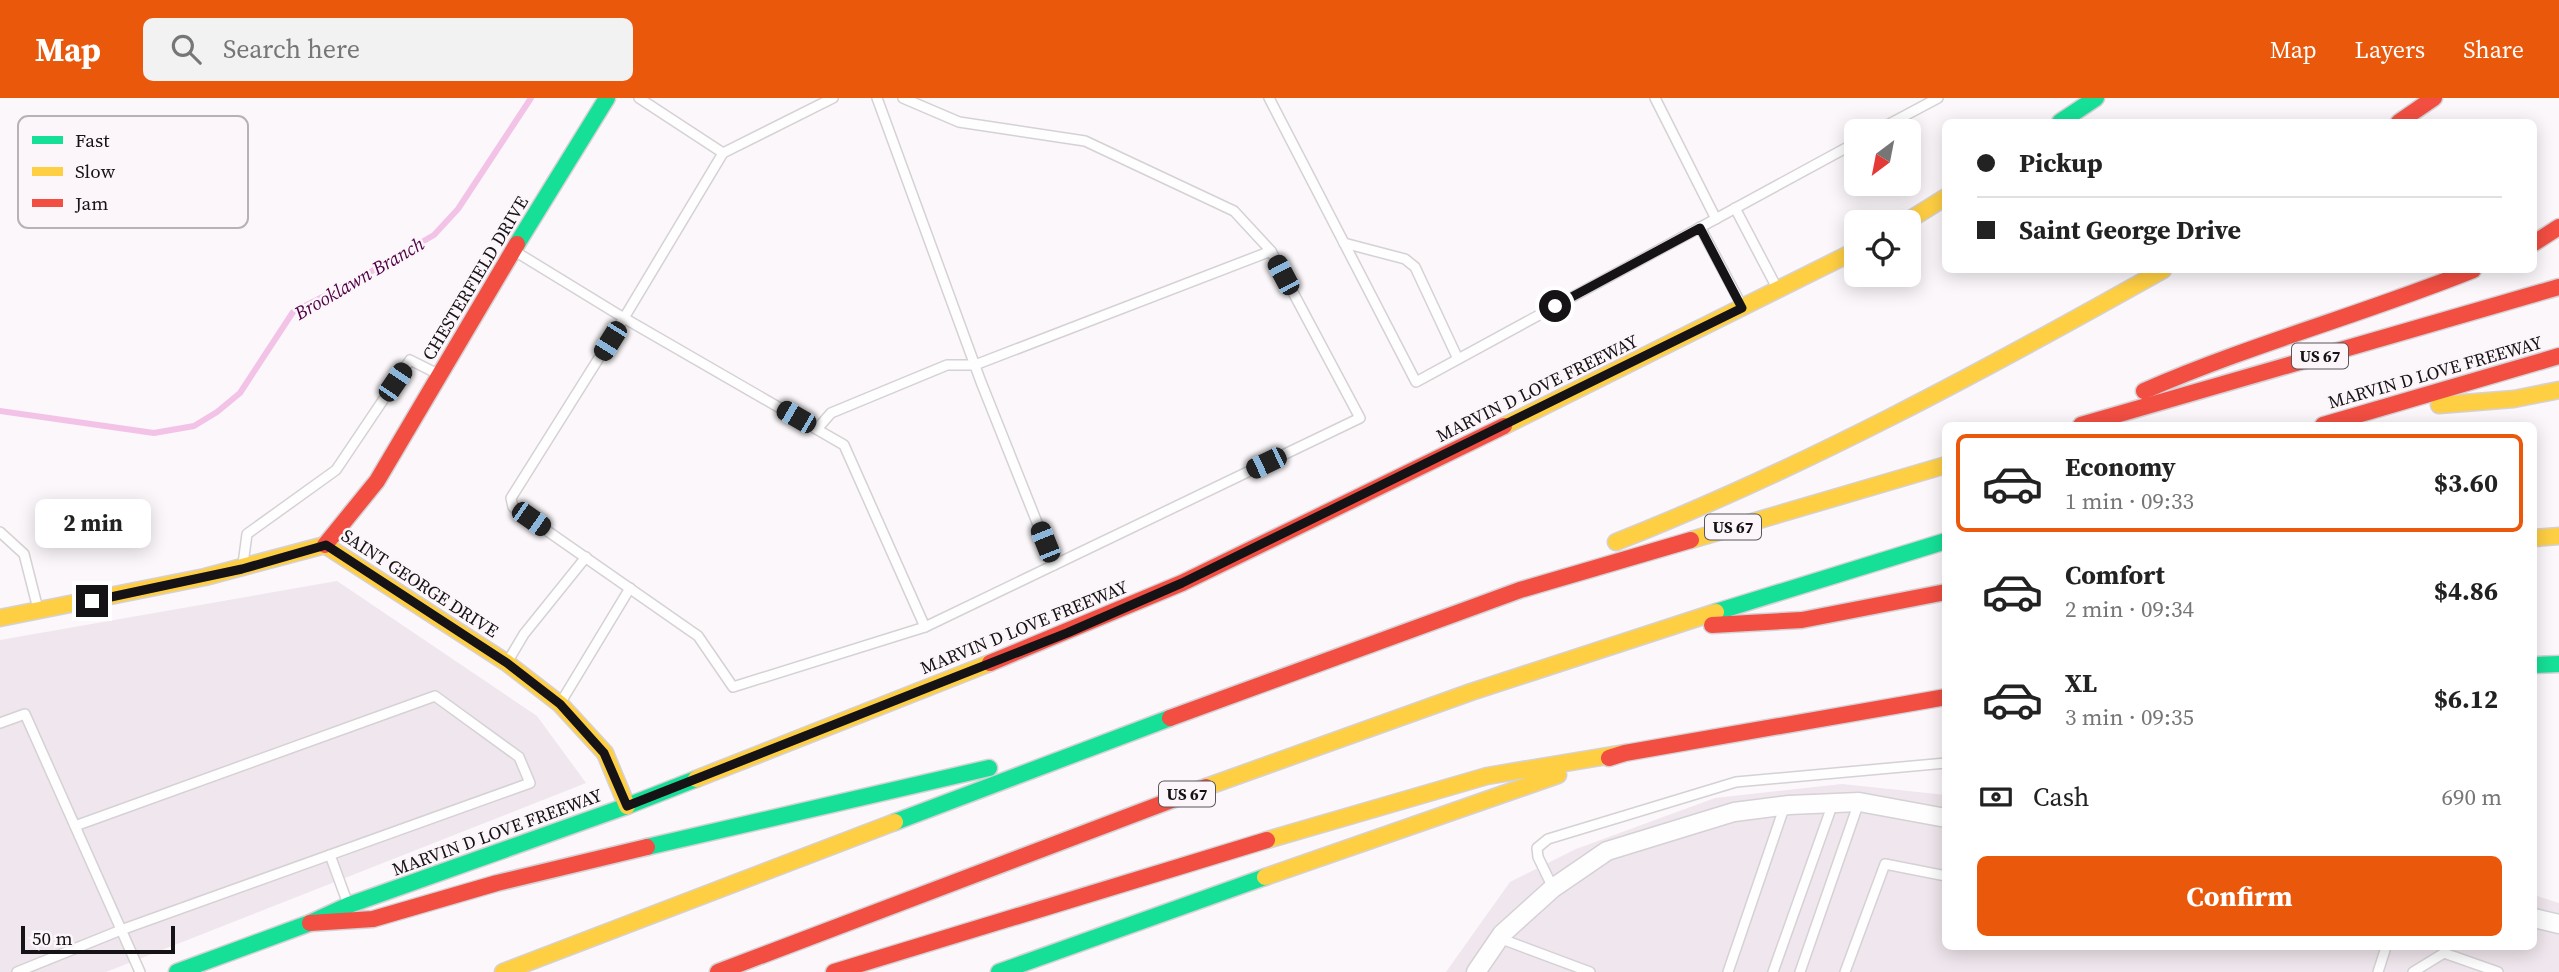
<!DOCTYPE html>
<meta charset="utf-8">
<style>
body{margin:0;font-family:"Source Serif 4",serif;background:#f2f2f2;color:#222;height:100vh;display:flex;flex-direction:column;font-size:26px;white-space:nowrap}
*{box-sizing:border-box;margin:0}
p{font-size:23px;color:#767676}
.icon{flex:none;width:38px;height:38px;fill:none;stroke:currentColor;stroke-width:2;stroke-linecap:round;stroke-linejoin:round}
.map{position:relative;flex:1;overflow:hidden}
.drawer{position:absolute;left:1942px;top:324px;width:595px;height:528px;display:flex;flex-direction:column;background:#fff;border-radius:10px;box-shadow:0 4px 18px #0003}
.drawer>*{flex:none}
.guide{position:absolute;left:1942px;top:21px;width:595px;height:154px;border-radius:10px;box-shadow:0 4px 18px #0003;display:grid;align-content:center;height:154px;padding:0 35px;background:#fff}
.needle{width:46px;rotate:212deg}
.controls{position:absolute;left:1844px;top:21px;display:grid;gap:14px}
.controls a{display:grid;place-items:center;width:77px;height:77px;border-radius:10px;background:#fff;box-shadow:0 4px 18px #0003;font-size:35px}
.scale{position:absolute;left:21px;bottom:18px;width:154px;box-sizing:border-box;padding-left:7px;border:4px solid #151315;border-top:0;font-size:19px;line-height:24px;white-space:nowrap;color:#151315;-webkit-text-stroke:5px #fcf6fb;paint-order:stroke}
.end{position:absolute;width:32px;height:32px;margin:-16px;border:9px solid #151315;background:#fff;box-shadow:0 0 0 4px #fff}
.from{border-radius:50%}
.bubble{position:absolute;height:49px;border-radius:10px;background:#fff;box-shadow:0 4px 18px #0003;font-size:23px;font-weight:700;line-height:49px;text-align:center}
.car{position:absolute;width:21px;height:42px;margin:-21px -10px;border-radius:9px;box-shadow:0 0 5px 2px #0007;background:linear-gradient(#222 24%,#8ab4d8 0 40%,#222 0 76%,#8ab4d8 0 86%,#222 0)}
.guide b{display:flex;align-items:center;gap:24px;height:66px;font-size:26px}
.guide b+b{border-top:2px solid #e0e0e0}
.guide i{width:18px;height:18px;background:#222}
ul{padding:12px 0 0;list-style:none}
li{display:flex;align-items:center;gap:21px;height:98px;margin:0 14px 10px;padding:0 21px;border:4px solid transparent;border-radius:10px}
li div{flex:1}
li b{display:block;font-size:26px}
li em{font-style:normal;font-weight:700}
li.selected{border-color:#ea580c}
li>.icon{width:63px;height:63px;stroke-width:1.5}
.pay{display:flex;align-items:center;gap:18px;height:77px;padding:0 35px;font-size:26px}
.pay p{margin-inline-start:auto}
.button{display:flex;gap:14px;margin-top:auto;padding:14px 35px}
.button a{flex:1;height:80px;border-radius:10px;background:#ea580c;color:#fff;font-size:28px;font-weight:700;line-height:80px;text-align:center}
header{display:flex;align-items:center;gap:42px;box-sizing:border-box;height:98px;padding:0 35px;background:#ea580c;color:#fff}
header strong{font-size:33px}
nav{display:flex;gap:38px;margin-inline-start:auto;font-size:24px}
.search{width:490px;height:63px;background:#f2f2f2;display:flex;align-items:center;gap:18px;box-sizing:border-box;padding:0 24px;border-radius:10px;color:#767676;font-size:26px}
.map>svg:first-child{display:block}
</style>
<header>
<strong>Map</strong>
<div class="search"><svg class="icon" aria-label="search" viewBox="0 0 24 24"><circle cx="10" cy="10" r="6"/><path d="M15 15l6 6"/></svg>Search here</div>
<nav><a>Map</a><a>Layers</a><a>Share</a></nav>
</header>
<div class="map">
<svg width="2559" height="874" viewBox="0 0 2559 874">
<rect width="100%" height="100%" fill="#fbf7fa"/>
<g fill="#f0e6ed">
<path d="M337 483 537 618 586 685 106 874H0V542Z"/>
<path d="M1842 686 1946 697V849H2534V797L2559 805V874H1446L1510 784 1576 751 1715 700Z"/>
</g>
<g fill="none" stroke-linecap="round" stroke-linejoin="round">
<path stroke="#f2c3e7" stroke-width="6" d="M0 313 154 335 194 328 217 314 240 295 293 214 360 180 434 137 458 111 531 0"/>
<defs>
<g id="lane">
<path d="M639 0 723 55"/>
<path d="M833 0 723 55 624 220 511 400 513 409 698 538 733 589 925 529 1360 320 1271 153 1234 113 1085 43 959 24 903 0"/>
<path d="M877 0 981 284 1054 467"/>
<path d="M1269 0 1416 284 1857 44"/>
<path d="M1655 0 1716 121"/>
<path d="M1876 33 1938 0"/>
<path d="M1735 110 1778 192"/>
<path d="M1700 129 1742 208"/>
<path d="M1344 145 1405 161 1415 169 1458 261"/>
<path d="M516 154 624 220 844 347 925 529"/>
<path d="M817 331 831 315 947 267H975L1271 153"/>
<path d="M0 434 24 456 38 511"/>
<path d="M243 466 247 436 336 372 410 262 438 276"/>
<path d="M508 563 524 536 586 459"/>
<path d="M561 604 630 490"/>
<path d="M0 625 25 616 140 874"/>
<path d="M330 757 348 806"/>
<path d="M1553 790 1538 759 1537 750 1548 741 1736 684 1946 665"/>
<path d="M1499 840 1590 874"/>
<path d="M17 874 121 832 530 685 519 659 435 598 75 728"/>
<path d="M1728 874 1785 707"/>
<path d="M1773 874 1833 705"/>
<path d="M1800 874 1859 704"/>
<path d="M1845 874 1885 766 1946 778"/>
<path d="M2378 874 2386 849"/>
<path d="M2413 874 2444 855 2498 874"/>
</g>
<g id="street">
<path d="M2534 820 2559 826"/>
<path d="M1476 874 1502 836 1553 790 1607 753 1734 714 1789 707 1859 704 1946 720"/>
</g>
<g id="fast">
<path d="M2060 24 2096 0"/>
<path d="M517 146 607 0"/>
<path d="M1716 514 1946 443"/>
<path d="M2534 567 2559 566"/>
<path d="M895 724 1170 620"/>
<path d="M647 749 989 670"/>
<path d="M177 874 310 825 349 807 627 708 696 681"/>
<path d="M999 874 1265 779"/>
</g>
<g id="slow">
<path d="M1906 124 1946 99"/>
<path d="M2439 307 2514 301 2559 292"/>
<path d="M1504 328 1857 152"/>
<path d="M2534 440 2559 438"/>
<path d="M1691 442 1946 367"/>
<path d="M1616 444C1806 369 1985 272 2163 172"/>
<path d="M325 447 507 565 560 606 605 655 627 708"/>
<path d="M0 520 205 479 325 447"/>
<path d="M696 681 990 565"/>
<path d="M1206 689 1471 594 1716 514"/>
<path d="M1267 742 1487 678 1625 655"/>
<path d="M1265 779 1558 677"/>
<path d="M503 874 895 724"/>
</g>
<g id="jam">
<path d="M2399 24 2434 0"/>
<path d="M2534 145 2559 129"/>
<path d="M2144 293C2251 246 2364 216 2473 172"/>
<path d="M2081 327 2559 189"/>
<path d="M2323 327 2559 258"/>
<path d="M325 447 377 383 517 146"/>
<path d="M1712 527 1802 522 1946 494"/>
<path d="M990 565 1182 485 1504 328"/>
<path d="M1170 620 1520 492 1691 442"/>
<path d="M1609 660 1625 655 1946 599"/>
<path d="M310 825 373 821 497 785 647 749"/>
<path d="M718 874 1206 689"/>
<path d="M834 874 1267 742"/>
</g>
</defs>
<use href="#lane" stroke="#d5d1d4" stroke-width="12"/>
<use href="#street" stroke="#d5d1d4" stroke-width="21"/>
<use href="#fast" stroke="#d5d1d4" stroke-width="19"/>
<use href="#slow" stroke="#d5d1d4" stroke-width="19"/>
<use href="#jam" stroke="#d5d1d4" stroke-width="19"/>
<use href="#lane" stroke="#fefefe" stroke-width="9"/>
<use href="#street" stroke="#fefefe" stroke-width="18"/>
<use href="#fast" stroke="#16e098" stroke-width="16"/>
<use href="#slow" stroke="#ffcf43" stroke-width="16"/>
<use href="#jam" stroke="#f24e42" stroke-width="16"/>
</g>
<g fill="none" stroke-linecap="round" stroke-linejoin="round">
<path stroke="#151315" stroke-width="9" d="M92 503 242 471 326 447 507 565 560 606 604 655 627 708 1067 535 1182 485 1742 210 1700 130 1555 208"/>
</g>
<g text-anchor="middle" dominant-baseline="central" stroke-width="5" stroke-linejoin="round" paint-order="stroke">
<g fill="#fcf6fb" stroke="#5a575a" stroke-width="2">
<rect x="2292" y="245.5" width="56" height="25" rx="5"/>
<rect x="1705" y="416.5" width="56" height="25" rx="5"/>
<rect x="1159" y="683.5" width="56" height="25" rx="5"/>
</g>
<g font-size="16" font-weight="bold" fill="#151315">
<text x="2320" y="258">US 67</text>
<text x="1733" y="429">US 67</text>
<text x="1187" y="696">US 67</text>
</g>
<g font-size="18" fill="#151315" stroke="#fcf6fb">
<text transform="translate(475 180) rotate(-59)">CHESTERFIELD DRIVE</text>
<text transform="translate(2435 274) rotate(-16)">MARVIN D LOVE FREEWAY</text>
<text transform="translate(1537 290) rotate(-26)">MARVIN D LOVE FREEWAY</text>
<text transform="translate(420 485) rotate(33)">SAINT GEORGE DRIVE</text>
<text transform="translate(1024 529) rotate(-22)">MARVIN D LOVE FREEWAY</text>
<text transform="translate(497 734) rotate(-20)">MARVIN D LOVE FREEWAY</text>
</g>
<g font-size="19" font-style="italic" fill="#4e0144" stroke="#fcf6fb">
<text transform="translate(359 180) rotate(-30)">Brooklawn Branch</text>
</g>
</g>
<rect x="18" y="18" width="230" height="112" rx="10" fill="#fcf6fb" stroke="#b7b2b6" stroke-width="2"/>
<rect x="32" y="38" width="31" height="8" fill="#16e098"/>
<rect x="32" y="69" width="31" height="9" fill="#ffcf43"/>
<rect x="32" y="101" width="31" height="8" fill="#f24e42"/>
<g font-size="19" fill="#151315">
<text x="75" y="49">Fast</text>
<text x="75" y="80">Slow</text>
<text x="75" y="112">Jam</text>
</g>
</svg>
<div class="controls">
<a><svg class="needle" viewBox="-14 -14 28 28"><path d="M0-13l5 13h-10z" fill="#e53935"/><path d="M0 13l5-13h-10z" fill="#767676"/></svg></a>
<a><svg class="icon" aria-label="locate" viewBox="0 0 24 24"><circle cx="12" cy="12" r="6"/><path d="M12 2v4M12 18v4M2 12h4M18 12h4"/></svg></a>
</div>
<div class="scale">50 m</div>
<i class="end from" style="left:1555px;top:208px"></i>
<i class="end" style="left:92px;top:503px"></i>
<div class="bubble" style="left:35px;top:401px;width:116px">2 min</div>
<i class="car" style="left:1283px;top:177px;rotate:332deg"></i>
<i class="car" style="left:610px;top:243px;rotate:212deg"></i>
<i class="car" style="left:395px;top:284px;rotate:34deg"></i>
<i class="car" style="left:796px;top:319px;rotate:300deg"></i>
<i class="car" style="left:1266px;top:365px;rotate:244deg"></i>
<i class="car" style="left:531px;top:421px;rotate:125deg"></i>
<i class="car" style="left:1045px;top:444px;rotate:338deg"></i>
<div class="guide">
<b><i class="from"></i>Pickup</b>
<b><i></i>Saint George Drive</b>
</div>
<section class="drawer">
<ul>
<li class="selected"><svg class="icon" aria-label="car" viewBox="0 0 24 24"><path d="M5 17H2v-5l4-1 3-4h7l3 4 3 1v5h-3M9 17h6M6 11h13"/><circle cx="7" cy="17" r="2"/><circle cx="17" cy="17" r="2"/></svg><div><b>Economy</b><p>1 min · 09:33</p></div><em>$3.60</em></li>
<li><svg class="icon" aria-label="car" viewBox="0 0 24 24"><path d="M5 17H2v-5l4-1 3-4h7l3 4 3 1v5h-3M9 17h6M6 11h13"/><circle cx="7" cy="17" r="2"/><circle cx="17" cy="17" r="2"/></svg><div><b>Comfort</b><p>2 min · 09:34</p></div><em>$4.86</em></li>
<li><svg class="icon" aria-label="car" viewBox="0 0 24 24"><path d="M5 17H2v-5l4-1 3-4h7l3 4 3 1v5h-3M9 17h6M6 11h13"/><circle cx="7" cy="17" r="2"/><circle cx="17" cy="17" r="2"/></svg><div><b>XL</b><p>3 min · 09:35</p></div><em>$6.12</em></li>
</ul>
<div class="pay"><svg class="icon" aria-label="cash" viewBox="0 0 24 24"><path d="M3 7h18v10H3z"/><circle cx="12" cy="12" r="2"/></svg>Cash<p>690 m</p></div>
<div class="button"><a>Confirm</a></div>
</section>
</div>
